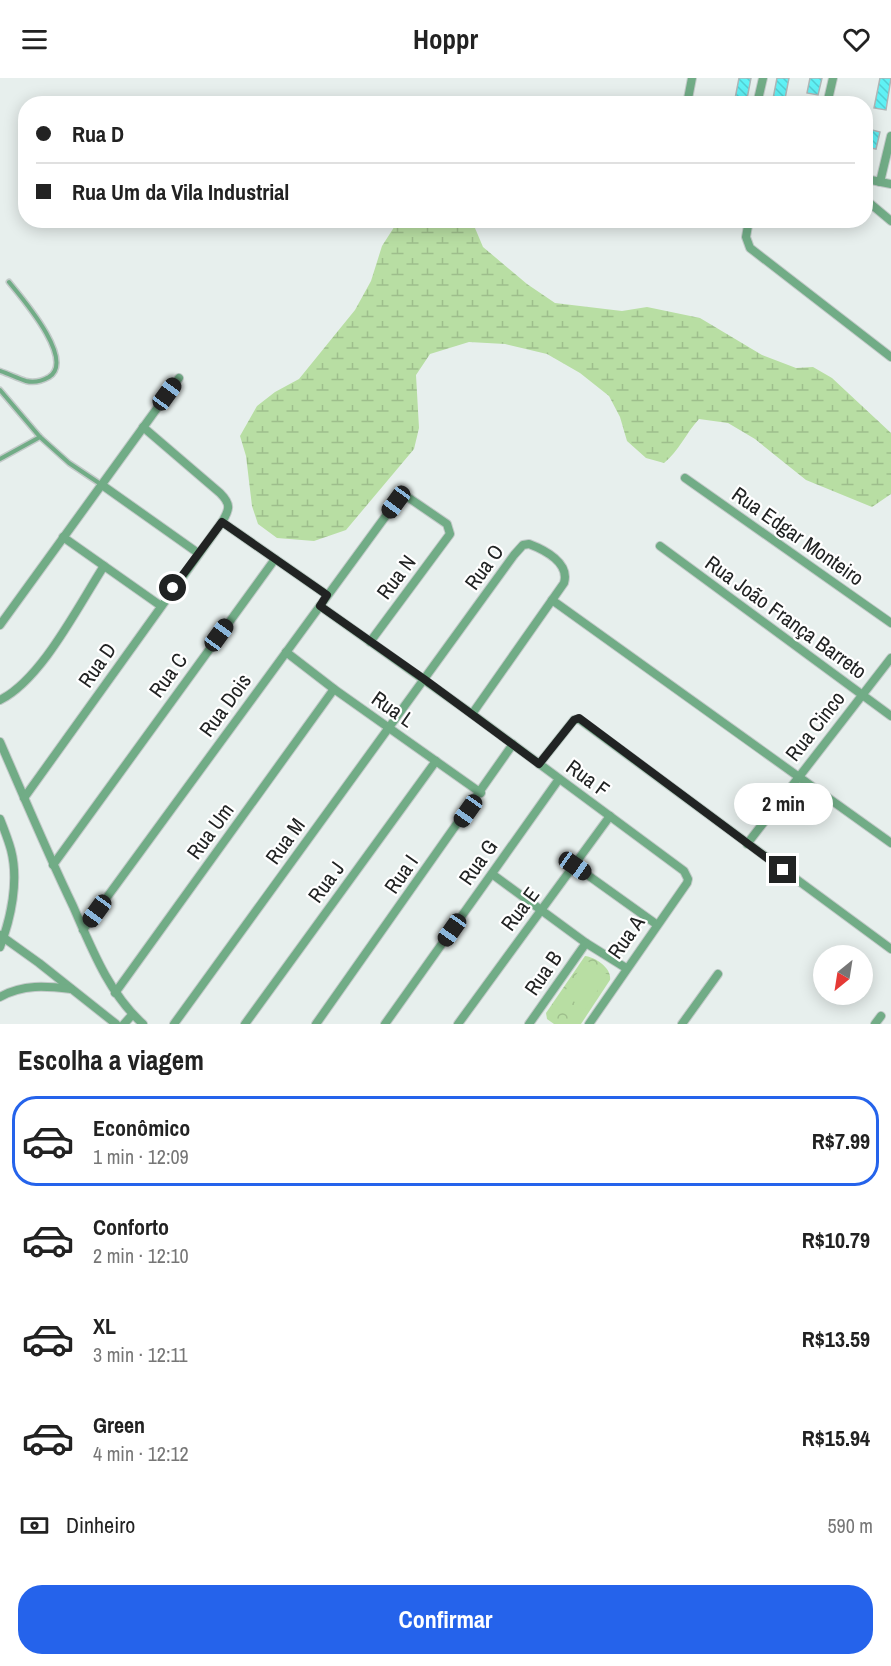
<!DOCTYPE html>
<html lang="pt">
<meta charset="utf-8">
<style>
body{margin:0;font-family:"Archivo Narrow",sans-serif;background:#f2f2f2;color:#222;height:100vh;display:flex;flex-direction:column;font-size:22px;white-space:nowrap}
*{box-sizing:border-box;margin:0}
p{font-size:20px;color:#767676}
.icon{flex:none;width:33px;height:33px;fill:none;stroke:currentColor;stroke-width:2;stroke-linecap:round;stroke-linejoin:round}
.map{position:relative;height:946px;overflow:hidden}
.details{display:flex;flex-direction:column;background:#fff;flex:1}
.details>*{flex:none}
.banner{position:absolute;left:18px;top:18px;width:855px;height:132px;border-radius:24px;box-shadow:0 3px 15px #0003;display:grid;align-content:center;height:132px;padding:0 18px;background:#fff}
.needle{width:39px;rotate:210deg}
.fabs{position:absolute;left:813px;top:867px;display:grid;gap:12px}
.fabs a{display:grid;place-items:center;width:60px;height:60px;border-radius:50%;background:#fff;box-shadow:0 3px 15px #0003;font-size:30px}
.end{position:absolute;width:27px;height:27px;margin:-14px;border:8px solid #212323;background:#fff;box-shadow:0 0 0 3px #fff}
.from{border-radius:50%}
.bubble{position:absolute;height:42px;border-radius:21px;background:#fff;box-shadow:0 3px 15px #0003;font-size:20px;font-weight:700;line-height:42px;text-align:center}
.car{position:absolute;width:18px;height:36px;margin:-18px -9px;border-radius:8px;box-shadow:0 0 4px 2px #0007;background:linear-gradient(#222 24%,#8ab4d8 0 40%,#222 0 76%,#8ab4d8 0 86%,#222 0)}
.banner b{display:flex;align-items:center;gap:21px;height:57px;font-size:22px}
.banner b+b{border-top:2px solid #e0e0e0}
.banner i{width:15px;height:15px;background:#222}
ul{padding:0;list-style:none}
li{display:flex;align-items:center;gap:18px;height:90px;margin:0 12px 9px;padding:0 6px;border:3px solid transparent;border-radius:24px}
li div{flex:1}
li b{display:block;font-size:22px}
li em{font-style:normal;font-weight:700}
li.selected{border-color:#2563eb}
li>.icon{width:54px;height:54px;stroke-width:1.5}
h2{padding:0 18px;font-size:27px;line-height:72px}
.pay{display:flex;align-items:center;gap:15px;height:66px;padding:0 18px;font-size:22px}
.pay p{margin-inline-start:auto}
.button{display:flex;gap:12px;margin-top:auto;padding:12px 18px}
.button a{flex:1;height:69px;border-radius:24px;background:#2563eb;color:#fff;font-size:24px;font-weight:700;line-height:69px;text-align:center}
header{display:flex;justify-content:space-between;align-items:center;height:78px;padding:0 18px;background:#fff;font-size:27px;font-weight:700}
.map>svg:first-child{display:block}
</style>
<header><svg class="icon" aria-label="menu" viewBox="0 0 24 24"><path d="M4 6h16M4 12h16M4 18h16"/></svg>Hoppr<svg class="icon" aria-label="heart" viewBox="0 0 24 24"><path d="M12 20l-8-8c-3-5 5-10 8-4 3-6 11-1 8 4z"/></svg></header>
<div class="map">
<svg width="891" height="946" viewBox="0 0 891 946">
<defs>
<pattern id="wetland-marsh" width="20" height="14" patternUnits="userSpaceOnUse" patternTransform="scale(1.5)"><rect width="20" height="14" fill="#b8dea3"/><path d="M1 5h8M5 5V1M11 12h8M15 12V8" fill="none" stroke="#9ebe8c"/></pattern>
<pattern id="park-crowns" width="20" height="18" patternUnits="userSpaceOnUse" patternTransform="scale(1.5)"><rect width="20" height="18" fill="#b8dea3"/><path d="M2 6a3 3 0 1 1 6 0M12 15a3 3 0 1 1 6 0" fill="none" stroke="#9ebe8c"/></pattern>
<pattern id="building-back-hatch" width="6" height="6" patternUnits="userSpaceOnUse" patternTransform="scale(1.5)"><rect width="6" height="6" fill="#5ff1f5"/><path d="M-1 5l2 2M0 0l6 6M5-1l2 2" fill="none" stroke="#52ced2"/></pattern>
</defs>
<rect width="100%" height="100%" fill="#e7efed"/>
<path fill="url(#wetland-marsh)" d="M398 143H472L483 169 527 206 555 225 622 233 647 229 700 240 762 277 796 290 813 289 832 300 891 355V416L872 429 806 402 755 361 728 345 699 341C686 355 679 373 664 385L646 380 627 363 620 339 609 318 580 295 547 276 505 266 469 264 430 276 416 297 419 350 414 371 346 452 314 463 277 460 258 446 252 428 246 378 240 358 257 328 275 314 299 301 355 232 371 203 382 168Z"/>
<path fill="url(#park-crowns)" d="M585 878C595 879 612 890 610 902L581 946H554L547 941 546 935Z"/>
<path fill="#b8dea3" d="M586 882 608 897 585 931 563 916Z"/>
<g fill="url(#building-back-hatch)" stroke="#afb6b6" stroke-width="1.5">
<path d="M739 0H751L746 26H734Z"/>
<path d="M777 0H789L784 26H772Z"/>
<path d="M810 0H822L818 17 807 15Z"/>
<path d="M880 0H891L886 32 874 30Z"/>
<path d="M868 51 880 54 876 71 866 69Z"/>
</g>
<g fill="none" stroke-linecap="round" stroke-linejoin="round">
<defs>
<g id="service">
<path d="M0 293C9 296 17 300 26 303 34 305 42 303 49 299 76 282 22 220 9 204"/>
<path d="M0 312 40 359 69 385 102 407"/>
<path d="M0 381 40 359"/>
</g>
<g id="minor">
<path d="M687 26 692 0"/>
<path d="M757 26 763 0"/>
<path d="M827 26 833 0"/>
<path d="M866 101 891 106"/>
<path d="M880 104 891 58"/>
<path d="M866 122 891 143"/>
<path d="M749 142 746 159 750 170 891 279"/>
<path d="M685 400 891 545"/>
<path d="M102 407 198 475"/>
<path d="M222 444 327 517"/>
<path d="M63 459 161 528"/>
<path d="M660 468 891 638"/>
<path d="M552 522 891 765"/>
<path d="M320 528 472 636 684 793 688 801 687 805 589 946"/>
<path d="M0 547 179 300"/>
<path d="M286 574 334 611 481 715"/>
<path d="M0 622C42 601 78 528 104 488"/>
<path d="M0 664C24 719 47 774 73 828 91 869 109 916 143 946"/>
<path d="M539 686 574 642 579 641 891 871"/>
<path d="M24 720 222 444C230 431 231 426 220 415L143 349"/>
<path d="M0 741C4 751 8 761 11 772 19 803 11 840 0 869"/>
<path d="M747 766 891 580"/>
<path d="M53 787 275 481"/>
<path d="M575 788 656 846"/>
<path d="M492 796 586 865 626 890"/>
<path d="M83 852 396 424 402 420H409L447 446 450 456 370 564"/>
<path d="M0 857 39 885 116 946"/>
<path d="M115 915 334 611"/>
<path d="M0 919C23 906 46 908 71 911"/>
<path d="M124 946 132 937"/>
<path d="M174 946 514 477 523 467 529 466C545 472 570 485 564 505L472 636"/>
<path d="M245 946 436 683"/>
<path d="M316 946 513 666"/>
<path d="M385 946 559 701"/>
<path d="M458 946 610 738"/>
<path d="M529 946 586 865"/>
<path d="M682 946 718 896"/>
<path d="M875 946 881 938"/>
</g>
</defs>
<use href="#service" stroke="#c3cac9" stroke-width="7"/>
<use href="#minor" stroke="#c3cac9" stroke-width="10"/>
<use href="#service" stroke="#71ac86" stroke-width="4"/>
<use href="#minor" stroke="#71ac86" stroke-width="8"/>
</g>
<g fill="none" stroke-linecap="round" stroke-linejoin="round">
<path stroke="#212323" stroke-width="8" d="M173 510 222 444 327 517 320 528 424 601 539 686 574 642 579 640 783 792"/>
</g>
<g text-anchor="middle" dominant-baseline="central" stroke-width="4.5" stroke-linejoin="round" paint-order="stroke">
<g font-size="21" fill="#212323" stroke="#fff">
<text transform="translate(798 458) rotate(35)">Rua Edgar Monteiro</text>
<text transform="translate(484 489) rotate(-54)">Rua O</text>
<text transform="translate(396 499) rotate(-53)">Rua N</text>
<text transform="translate(786 539) rotate(36)">Rua João França Barreto</text>
<text transform="translate(97 587) rotate(-55)">Rua D</text>
<text transform="translate(168 597) rotate(-54)">Rua C</text>
<text transform="translate(225 627) rotate(-54)">Rua Dois</text>
<text transform="translate(393 631) rotate(35)">Rua L</text>
<text transform="translate(815 648) rotate(-52)">Rua Cinco</text>
<text transform="translate(588 700) rotate(36)">Rua F</text>
<text transform="translate(210 753) rotate(-54)">Rua Um</text>
<text transform="translate(285 763) rotate(-54)">Rua M</text>
<text transform="translate(478 784) rotate(-55)">Rua G</text>
<text transform="translate(401 796) rotate(-55)">Rua I</text>
<text transform="translate(326 804) rotate(-54)">Rua J</text>
<text transform="translate(520 831) rotate(-53)">Rua E</text>
<text transform="translate(626 859) rotate(-55)">Rua A</text>
<text transform="translate(543 895) rotate(-55)">Rua B</text>
</g>
</g>
</svg>
<div class="fabs">
<a><svg class="needle" viewBox="-14 -14 28 28"><path d="M0-13l5 13h-10z" fill="#e53935"/><path d="M0 13l5-13h-10z" fill="#767676"/></svg></a>
</div>
<i class="end from" style="left:173px;top:510px"></i>
<i class="end" style="left:783px;top:792px"></i>
<div class="bubble" style="left:734px;top:705px;width:99px">2 min</div>
<i class="car" style="left:167px;top:316px;rotate:36deg"></i>
<i class="car" style="left:396px;top:424px;rotate:216deg"></i>
<i class="car" style="left:219px;top:557px;rotate:36deg"></i>
<i class="car" style="left:468px;top:733px;rotate:215deg"></i>
<i class="car" style="left:575px;top:788px;rotate:125deg"></i>
<i class="car" style="left:97px;top:833px;rotate:216deg"></i>
<i class="car" style="left:452px;top:852px;rotate:215deg"></i>
<div class="banner">
<b><i class="from"></i>Rua D</b>
<b><i></i>Rua Um da Vila Industrial</b>
</div>
</div>
<section class="details">
<h2>Escolha a viagem</h2>
<ul>
<li class="selected"><svg class="icon" aria-label="car" viewBox="0 0 24 24"><path d="M5 17H2v-5l4-1 3-4h7l3 4 3 1v5h-3M9 17h6M6 11h13"/><circle cx="7" cy="17" r="2"/><circle cx="17" cy="17" r="2"/></svg><div><b>Econômico</b><p>1 min · 12:09</p></div><em>R$7.99</em></li>
<li><svg class="icon" aria-label="car" viewBox="0 0 24 24"><path d="M5 17H2v-5l4-1 3-4h7l3 4 3 1v5h-3M9 17h6M6 11h13"/><circle cx="7" cy="17" r="2"/><circle cx="17" cy="17" r="2"/></svg><div><b>Conforto</b><p>2 min · 12:10</p></div><em>R$10.79</em></li>
<li><svg class="icon" aria-label="car" viewBox="0 0 24 24"><path d="M5 17H2v-5l4-1 3-4h7l3 4 3 1v5h-3M9 17h6M6 11h13"/><circle cx="7" cy="17" r="2"/><circle cx="17" cy="17" r="2"/></svg><div><b>XL</b><p>3 min · 12:11</p></div><em>R$13.59</em></li>
<li><svg class="icon" aria-label="car" viewBox="0 0 24 24"><path d="M5 17H2v-5l4-1 3-4h7l3 4 3 1v5h-3M9 17h6M6 11h13"/><circle cx="7" cy="17" r="2"/><circle cx="17" cy="17" r="2"/></svg><div><b>Green</b><p>4 min · 12:12</p></div><em>R$15.94</em></li>
</ul>
<div class="pay"><svg class="icon" aria-label="cash" viewBox="0 0 24 24"><path d="M3 7h18v10H3z"/><circle cx="12" cy="12" r="2"/></svg>Dinheiro<p>590 m</p></div>
<div class="button"><a>Confirmar</a></div>
</section>
